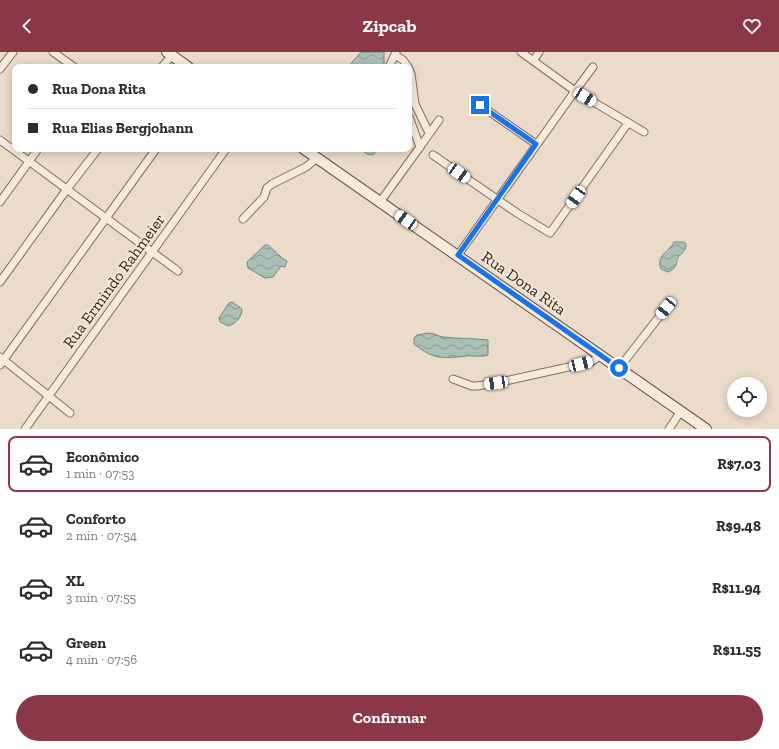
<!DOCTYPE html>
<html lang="pt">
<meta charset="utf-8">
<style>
body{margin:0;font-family:"Zilla Slab",serif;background:#f2f2f3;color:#2b2b33;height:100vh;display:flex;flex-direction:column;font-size:15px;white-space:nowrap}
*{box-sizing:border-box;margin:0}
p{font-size:13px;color:#7c7c81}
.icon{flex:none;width:22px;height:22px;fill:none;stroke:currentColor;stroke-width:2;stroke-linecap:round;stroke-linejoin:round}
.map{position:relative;height:377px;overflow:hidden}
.drawer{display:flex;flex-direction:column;background:#fff;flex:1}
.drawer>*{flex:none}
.top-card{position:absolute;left:12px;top:12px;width:400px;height:88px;border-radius:8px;box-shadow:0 2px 10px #0003;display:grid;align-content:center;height:88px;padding:0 16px;background:#fff}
.buttons{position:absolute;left:727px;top:325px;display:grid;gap:8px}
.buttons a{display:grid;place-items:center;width:40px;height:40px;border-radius:50%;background:#fff;box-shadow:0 2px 10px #0003;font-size:20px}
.end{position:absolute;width:18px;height:18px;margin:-9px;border:5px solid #1a73e8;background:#fff;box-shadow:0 0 0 2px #fff}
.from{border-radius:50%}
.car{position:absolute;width:12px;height:24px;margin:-12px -6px;border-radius:5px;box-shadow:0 0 3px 1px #0007;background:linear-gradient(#fff 24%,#345 0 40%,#fff 0 76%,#345 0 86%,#fff 0)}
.top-card b{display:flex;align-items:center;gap:14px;height:38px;font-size:15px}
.top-card b+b{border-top:1px solid #e1e1e2}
.top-card i{width:10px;height:10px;background:#2b2b33}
ul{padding:7px 0 0;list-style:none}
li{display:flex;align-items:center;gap:12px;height:56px;margin:0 8px 6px;padding:0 8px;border:2px solid transparent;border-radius:8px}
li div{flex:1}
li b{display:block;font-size:15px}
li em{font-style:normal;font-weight:800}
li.active{border-color:#8c3745}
li>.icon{width:36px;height:36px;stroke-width:1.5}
.primary-button{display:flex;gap:8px;margin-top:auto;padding:8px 16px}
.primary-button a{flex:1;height:46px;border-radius:24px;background:#8c3745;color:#fff;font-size:16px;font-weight:800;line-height:46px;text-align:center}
header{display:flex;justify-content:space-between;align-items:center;height:52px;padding:0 16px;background:#8c3745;color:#fff;font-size:18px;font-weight:800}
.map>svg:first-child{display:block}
</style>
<header><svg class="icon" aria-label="back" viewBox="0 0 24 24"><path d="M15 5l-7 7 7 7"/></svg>Zipcab<svg class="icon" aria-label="heart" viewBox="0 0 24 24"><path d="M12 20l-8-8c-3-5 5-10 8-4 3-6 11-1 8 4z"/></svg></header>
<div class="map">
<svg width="779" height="377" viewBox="0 0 779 377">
<defs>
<pattern id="water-waves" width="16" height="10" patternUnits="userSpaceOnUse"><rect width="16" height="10" fill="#aabfb5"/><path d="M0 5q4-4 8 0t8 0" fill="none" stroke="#8b9b93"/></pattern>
</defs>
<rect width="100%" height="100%" fill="#eadbca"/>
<g fill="url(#water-waves)" stroke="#718c81">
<path d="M361 0H384V15H348Z"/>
<path d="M360 97H378L373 103 367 102Z"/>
<path d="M674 190H684L686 192C686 198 683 200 679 204 674 211 680 214 668 220L661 217C655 204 670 199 674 190Z"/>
<path d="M265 193H268C273 197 282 207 287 209L285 215 281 214 273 225 265 226 248 216 247 210Z"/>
<path d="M232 250 242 257C242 265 236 271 229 274L220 270 219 266 229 251Z"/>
<path d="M428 281C434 281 438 284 443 285 458 287 473 286 488 288V303C482 305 479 304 473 304 468 303 462 305 457 305 437 307 429 304 414 292V286L417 283Z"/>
</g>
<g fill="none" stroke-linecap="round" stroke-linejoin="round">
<defs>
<g id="minor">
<path d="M53 0 74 15"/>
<path d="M521 0 575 39 593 15"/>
<path d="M395 3 403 8 408 15"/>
<path d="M534 8 539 0"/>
<path d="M162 15 172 3"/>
<path d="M389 15 396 0"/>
<path d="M0 17 13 0"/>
<path d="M409 17 411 22 415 52 429 81"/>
<path d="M480 53 536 92"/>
<path d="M0 88 178 219"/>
<path d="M420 95 439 68"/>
<path d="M433 103 517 161 550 181 628 71"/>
<path d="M0 150 38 97"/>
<path d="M380 150 420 95 409 65"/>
<path d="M243 167 264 145 267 136 272 132 306 115 317 106"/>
<path d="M458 203 575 39 644 80"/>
<path d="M0 230 67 137 98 97"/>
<path d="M0 305 70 361"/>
<path d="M0 313 156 97"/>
<path d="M619 316 666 256"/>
<path d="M453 327 472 334H477L496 331 591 310 601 303"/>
<path d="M25 377 226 97"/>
<path d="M669 377 681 359"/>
</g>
<g id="secondary">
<path d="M167 0 188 15"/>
<path d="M304 97 706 377"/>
</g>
</defs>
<use href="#minor" stroke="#846e60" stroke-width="9"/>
<use href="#secondary" stroke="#665043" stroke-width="12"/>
<use href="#minor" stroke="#f5eadc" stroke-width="7"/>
<use href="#secondary" stroke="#f5eadc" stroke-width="10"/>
</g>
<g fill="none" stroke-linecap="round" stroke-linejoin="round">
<path stroke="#1a73e8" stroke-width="5" d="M480 53 536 92 458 203 619 316"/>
</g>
<g text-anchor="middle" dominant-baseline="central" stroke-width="4" stroke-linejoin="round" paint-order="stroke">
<g font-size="16" fill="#372922" stroke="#f2e7d8">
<text transform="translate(114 229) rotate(-54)">Rua Ermindo Rahmeier</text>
<text transform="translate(524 231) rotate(35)">Rua Dona Rita</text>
</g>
</g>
</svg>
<div class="buttons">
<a><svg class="icon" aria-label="locate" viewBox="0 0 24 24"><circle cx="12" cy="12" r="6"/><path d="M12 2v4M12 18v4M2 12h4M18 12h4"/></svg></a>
</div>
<i class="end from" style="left:619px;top:316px"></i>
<i class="end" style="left:480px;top:53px"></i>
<i class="car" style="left:585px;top:45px;rotate:121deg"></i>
<i class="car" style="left:459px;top:121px;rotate:125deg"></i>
<i class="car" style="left:576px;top:145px;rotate:215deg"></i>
<i class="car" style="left:406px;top:168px;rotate:305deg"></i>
<i class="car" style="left:666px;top:256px;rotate:219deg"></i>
<i class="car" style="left:581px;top:312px;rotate:76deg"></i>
<i class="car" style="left:496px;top:331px;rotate:262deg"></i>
<div class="top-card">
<b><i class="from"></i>Rua Dona Rita</b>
<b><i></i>Rua Elias Bergjohann</b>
</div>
</div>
<section class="drawer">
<ul>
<li class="active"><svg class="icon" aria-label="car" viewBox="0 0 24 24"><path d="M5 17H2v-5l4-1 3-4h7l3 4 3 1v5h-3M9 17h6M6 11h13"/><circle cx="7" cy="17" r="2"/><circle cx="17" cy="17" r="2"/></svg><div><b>Econômico</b><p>1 min · 07:53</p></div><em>R$7.03</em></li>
<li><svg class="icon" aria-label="car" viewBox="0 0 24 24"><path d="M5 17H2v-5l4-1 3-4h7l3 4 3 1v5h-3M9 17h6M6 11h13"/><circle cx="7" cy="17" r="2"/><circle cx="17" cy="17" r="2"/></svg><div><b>Conforto</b><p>2 min · 07:54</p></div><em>R$9.48</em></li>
<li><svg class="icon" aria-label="car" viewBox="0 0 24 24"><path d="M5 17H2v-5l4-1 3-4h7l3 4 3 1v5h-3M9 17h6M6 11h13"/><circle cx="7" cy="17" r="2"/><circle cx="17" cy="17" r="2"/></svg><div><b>XL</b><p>3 min · 07:55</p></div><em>R$11.94</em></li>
<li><svg class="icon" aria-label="car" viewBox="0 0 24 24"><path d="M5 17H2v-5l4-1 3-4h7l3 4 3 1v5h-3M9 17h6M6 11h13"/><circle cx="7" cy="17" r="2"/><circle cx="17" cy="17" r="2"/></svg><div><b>Green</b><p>4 min · 07:56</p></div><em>R$11.55</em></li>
</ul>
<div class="primary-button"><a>Confirmar</a></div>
</section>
